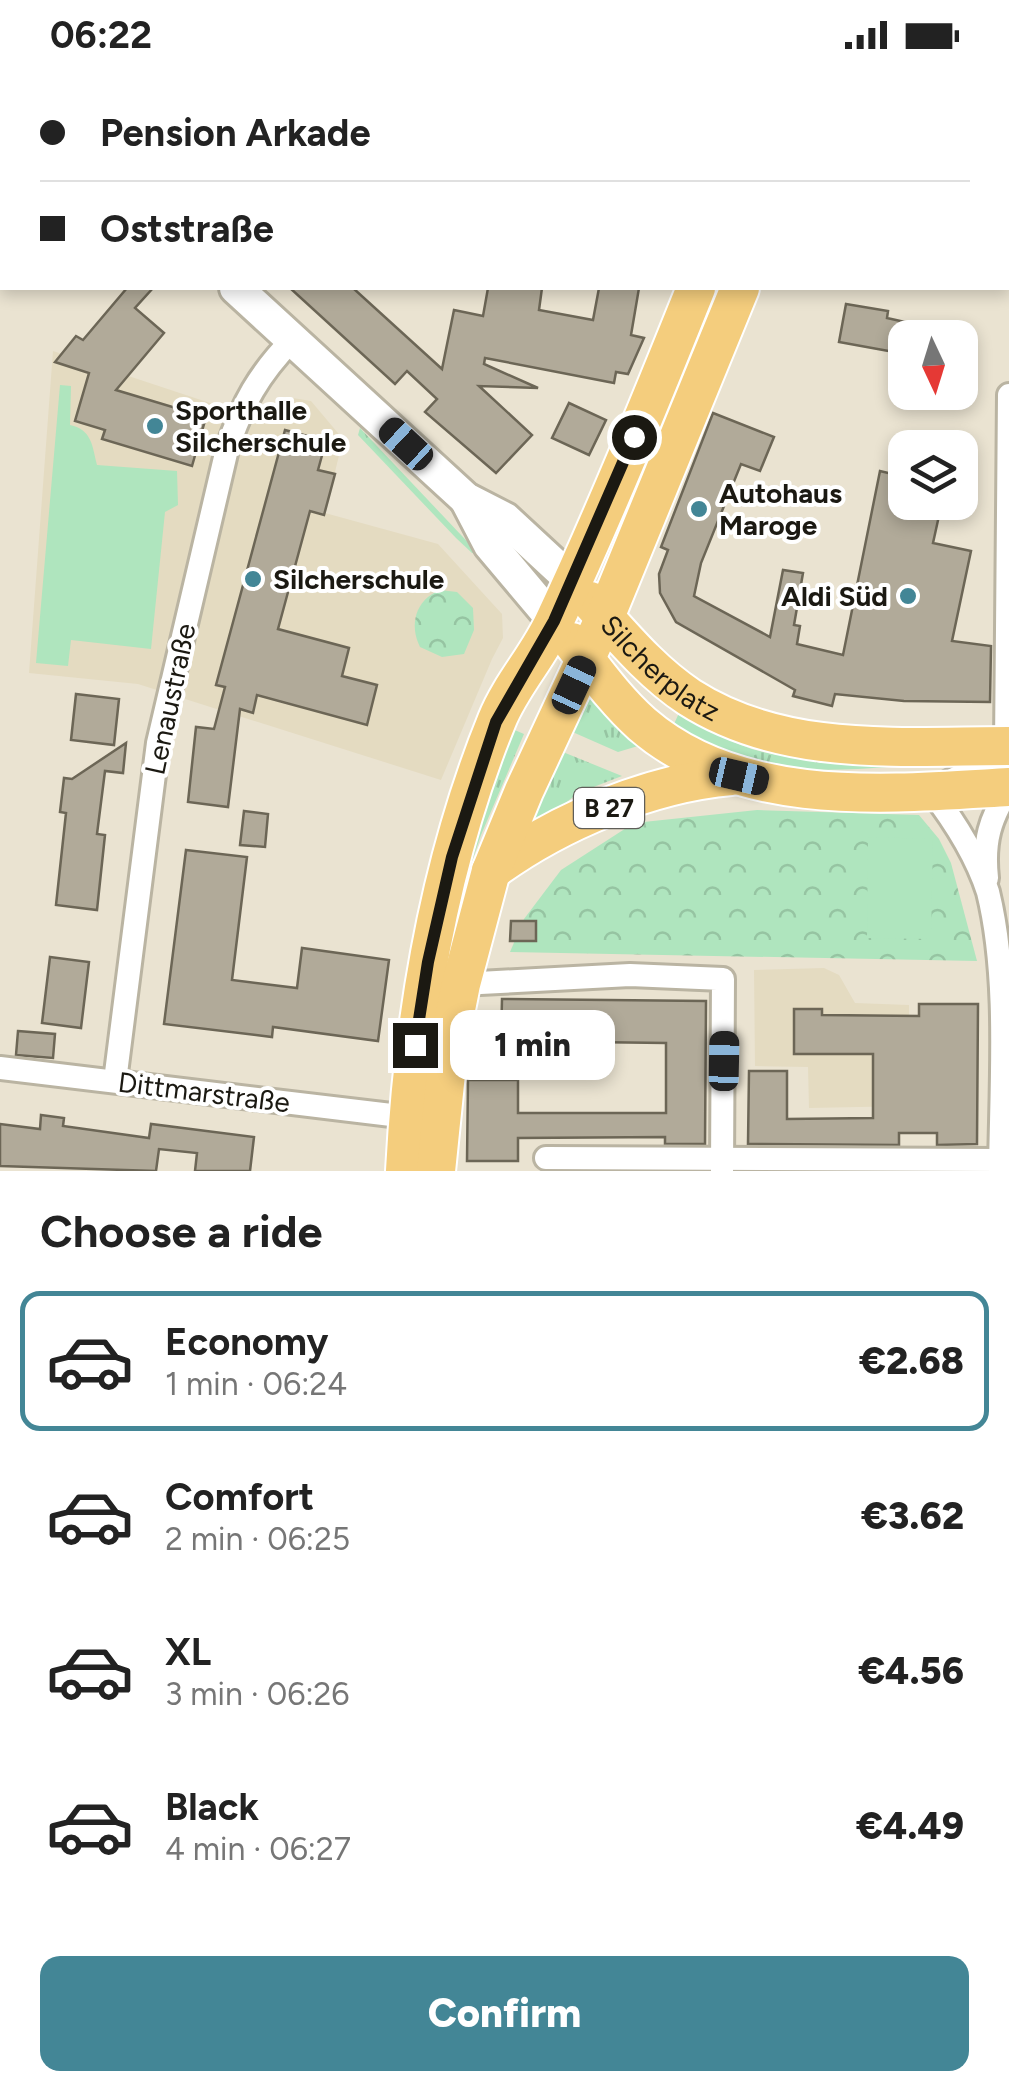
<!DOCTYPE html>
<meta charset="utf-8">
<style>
body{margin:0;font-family:Figtree,sans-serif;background:#f2f2f2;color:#222;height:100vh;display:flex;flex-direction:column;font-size:38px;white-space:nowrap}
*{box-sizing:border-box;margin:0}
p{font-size:32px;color:#767676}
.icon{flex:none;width:55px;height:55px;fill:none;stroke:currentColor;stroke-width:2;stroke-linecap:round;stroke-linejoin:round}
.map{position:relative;height:1101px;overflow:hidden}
.details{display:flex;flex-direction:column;background:#fff;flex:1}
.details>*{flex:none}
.hud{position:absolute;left:0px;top:0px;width:1010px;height:220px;box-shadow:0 5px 15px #0003;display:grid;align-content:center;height:220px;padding:0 40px;background:#fff}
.needle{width:65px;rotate:176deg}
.tools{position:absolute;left:888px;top:250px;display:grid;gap:20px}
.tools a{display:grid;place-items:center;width:90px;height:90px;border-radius:20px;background:#fff;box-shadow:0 5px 15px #0003;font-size:50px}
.end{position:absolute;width:45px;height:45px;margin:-22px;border:12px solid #1b1912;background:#fff;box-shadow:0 0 0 5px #fff}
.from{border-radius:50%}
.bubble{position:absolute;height:70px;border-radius:20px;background:#fff;box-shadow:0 5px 15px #0003;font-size:32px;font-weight:800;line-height:70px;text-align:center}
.car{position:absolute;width:30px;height:60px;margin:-30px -15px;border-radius:12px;box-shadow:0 0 8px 2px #0007;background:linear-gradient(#222 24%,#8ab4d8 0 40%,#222 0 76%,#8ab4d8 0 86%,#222 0)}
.hud b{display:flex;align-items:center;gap:35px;height:95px;font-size:38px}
.hud b+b{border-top:2px solid #e0e0e0}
.hud i{width:25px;height:25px;background:#222}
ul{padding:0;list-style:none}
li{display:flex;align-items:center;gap:30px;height:140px;margin:0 20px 15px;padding:0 20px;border:5px solid transparent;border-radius:20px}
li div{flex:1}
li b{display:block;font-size:38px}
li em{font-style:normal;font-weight:800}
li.on{border-color:#438696}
li>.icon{width:90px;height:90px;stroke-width:1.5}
h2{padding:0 40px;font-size:45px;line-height:120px}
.action{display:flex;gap:20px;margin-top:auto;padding:20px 40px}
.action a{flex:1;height:115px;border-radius:20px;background:#438696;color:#fff;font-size:40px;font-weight:800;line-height:115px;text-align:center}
.status{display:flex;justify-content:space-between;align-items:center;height:70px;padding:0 50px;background:#fff;direction:ltr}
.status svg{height:28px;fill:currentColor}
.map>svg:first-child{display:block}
</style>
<div class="status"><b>06:22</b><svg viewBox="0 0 49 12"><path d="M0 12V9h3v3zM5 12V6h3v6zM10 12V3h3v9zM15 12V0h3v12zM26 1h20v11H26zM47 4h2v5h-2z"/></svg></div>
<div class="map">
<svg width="1009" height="1101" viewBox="0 0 1009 1101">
<defs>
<pattern id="grass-tufts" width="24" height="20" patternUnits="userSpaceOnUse" patternTransform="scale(2.5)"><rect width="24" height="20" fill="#afe5be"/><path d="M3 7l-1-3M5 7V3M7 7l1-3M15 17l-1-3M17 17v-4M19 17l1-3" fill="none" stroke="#96c4a2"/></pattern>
<pattern id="park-crowns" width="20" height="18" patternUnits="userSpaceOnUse" patternTransform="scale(2.5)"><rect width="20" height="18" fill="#afe5be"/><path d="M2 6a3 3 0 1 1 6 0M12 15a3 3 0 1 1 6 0" fill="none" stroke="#96c4a2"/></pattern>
</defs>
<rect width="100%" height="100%" fill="#eae3d1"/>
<g fill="#e4dbc1">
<path d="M53 281 258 349 277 330 293 328 311 331 343 369 325 443 438 474 502 544 503 568 492 589 441 710 138 614 29 603Z"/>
<path d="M824 898 839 905 855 933 909 935V1036L809 1038 808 997 755 996 754 900Z"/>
</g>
<g fill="url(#grass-tufts)">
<path d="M360 358 479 484 472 483 456 468 358 365Z"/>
<path d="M588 623 641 670 638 676 618 682 568 660Z"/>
<path d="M679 643C706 658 733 675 763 682 825 695 887 692 949 690V694C895 695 828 705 775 696 739 690 705 673 674 654Z"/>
<path d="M510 658 524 664 481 765 462 821 468 777Z"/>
<path d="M558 680 622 706 578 723 528 763 525 762Z"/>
</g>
<g fill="url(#park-crowns)">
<path d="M440 520 457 522 473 538 474 560 464 584 442 587 420 577C409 555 415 530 440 520Z"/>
<path d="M757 740 919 745 939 769 951 793 977 891 510 882 524 849 561 800 634 753Z"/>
</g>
<g fill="#afe5be">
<path d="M60 315 71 316 70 355C92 360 92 375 97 395L177 401 178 435 165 442 151 579 71 570 68 596 36 593Z"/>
<path d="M868 767 933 769 931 869 867 868Z"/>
</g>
<g fill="#b1aa99" stroke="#6c6656" stroke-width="2.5">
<path d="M127 218H153L135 238 164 263 116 320 206 347 192 396 102 369 105 360 75 351 89 303 55 292 76 266 83 270Z"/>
<path d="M290 218H353L442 299 454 240 483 246 488 218H542L539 240 593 250 599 218H639L631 265 644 268 628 304 616 302 614 313 485 288 484 294 538 318 479 316 532 365 496 403 425 342 437 329 407 301 395 314Z"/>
<path d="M846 234 888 241 887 248 905 252V284L839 272Z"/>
<path d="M569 333 606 350 589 385 552 368Z"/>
<path d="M713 343 774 367 760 401 741 394 701 493 694 526 770 567 783 500 803 503 794 555 800 556 797 574 843 585 880 401 905 407V432H942L933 473 971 481 952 571 991 576 990 632 904 631 835 624 832 636 793 626 795 620 676 552 660 523 659 504 668 480 661 477Z"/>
<path d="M285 360 326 371 318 400 335 404 324 445 310 441 278 559 349 578 342 606 377 615 367 655 257 625 253 643 240 639 228 737 188 732 196 657 214 659 225 617 216 615Z"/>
<path d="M76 624 119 629 114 675 71 670Z"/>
<path d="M126 673 123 703 105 701 97 764 105 765 97 840 56 835 66 743 60 742 64 708 72 709Z"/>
<path d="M244 741 268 744 265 777 240 775Z"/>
<path d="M186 780 247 787 232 910 297 918 302 878 389 890 378 971 273 957 272 967 164 954Z"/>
<path d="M511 851H536V871H510Z"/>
<path d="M50 887 89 892 81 958 42 953Z"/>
<path d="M502 929 706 931 705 1074H665V1067L518 1068V1091H467L468 1010H518V1043H666V973L501 971Z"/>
<path d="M919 934H978L977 1074 937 1075V1063H899V1075L748 1074 749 1001H787V1049L873 1048V984H794V939H822V945L919 946Z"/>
<path d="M18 961 55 964 53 988 16 985Z"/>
<path d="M41 1045 64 1048 63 1056 149 1068 151 1054 254 1067 250 1101H195L197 1083 159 1079 156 1101 0 1096V1054L40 1059Z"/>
</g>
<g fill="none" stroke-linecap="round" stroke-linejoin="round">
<defs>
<g id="street">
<path d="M987 808C983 771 990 749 1009 718"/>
<path d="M461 914 630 905 723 909 722 1101"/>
<path d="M0 998 408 1047"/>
<path d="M115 1011 158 673 227 379C243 333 258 305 292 270"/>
<path d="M546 1088 1000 1090"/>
<path d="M1000 1101C1001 1013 1009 907 988 822 976 785 955 752 931 721L991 690 1006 676 1009 325"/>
</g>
<g id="secondary">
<path d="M6 0 9 2"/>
<path d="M236 218 466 429 505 449 572 511"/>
<path d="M466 429 490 475 554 551"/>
</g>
<g id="primary">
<path d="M781 2 782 0"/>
<path d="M821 2 822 0"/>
<path id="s1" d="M590 531C621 565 650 601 689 627 784 688 901 676 1009 676"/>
<path d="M572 572C594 600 615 630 642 654 740 739 888 724 1009 717"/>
<path d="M491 801C557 752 650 713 731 706"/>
<path d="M405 1101C413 948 439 792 497 650 511 615 538 587 554 552 605 443 651 330 696 218"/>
<path d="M436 1101 449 974 461 914 491 801 524 721 605 547 740 218"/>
</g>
</defs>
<use href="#street" stroke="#bab4a2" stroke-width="28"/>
<use href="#secondary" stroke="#bab4a2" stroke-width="38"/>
<use href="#primary" stroke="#fff" stroke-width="42"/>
<use href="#street" stroke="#fff" stroke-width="22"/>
<use href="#secondary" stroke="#fff" stroke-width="32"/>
<use href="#primary" stroke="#f4cd7d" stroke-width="38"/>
</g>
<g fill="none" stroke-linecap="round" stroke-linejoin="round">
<path stroke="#1b1912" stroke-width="12" d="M415 975 428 892 452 787 496 652 554 551 634 367"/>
</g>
<g fill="#438696" stroke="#fff" stroke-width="4">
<circle cx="155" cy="356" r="10"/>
<circle cx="699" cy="439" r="10"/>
<circle cx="253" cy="509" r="10"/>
<circle cx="908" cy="526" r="10"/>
</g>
<g text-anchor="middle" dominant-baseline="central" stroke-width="8" stroke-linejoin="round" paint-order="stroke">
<rect fill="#fff" stroke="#5f5e59" stroke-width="2.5" x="574" y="718" width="70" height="40" rx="8"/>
<g font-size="25" font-weight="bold" fill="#1b1912">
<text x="609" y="738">B 27</text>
</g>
<g font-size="28" font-weight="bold" fill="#1b1912" stroke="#fff" text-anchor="start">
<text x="175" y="340">Sporthalle<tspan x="175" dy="32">Silcherschule</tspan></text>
<text x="719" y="423">Autohaus<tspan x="719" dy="32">Maroge</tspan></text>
<text x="273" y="509">Silcherschule</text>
<text x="888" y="526" text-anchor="end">Aldi Süd</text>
</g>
<g font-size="28" fill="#1b1912" stroke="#fff">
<text stroke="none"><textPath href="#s1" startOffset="98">Silcherplatz</textPath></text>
<text transform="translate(170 629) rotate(-78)">Lenaustraße</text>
<text transform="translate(204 1022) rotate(7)">Dittmarstraße</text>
</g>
</g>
</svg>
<div class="tools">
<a><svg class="needle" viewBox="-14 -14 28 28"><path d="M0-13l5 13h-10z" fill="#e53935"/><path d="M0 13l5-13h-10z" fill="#767676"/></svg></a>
<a><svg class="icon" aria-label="layers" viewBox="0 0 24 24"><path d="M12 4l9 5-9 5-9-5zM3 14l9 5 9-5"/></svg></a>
</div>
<i class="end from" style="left:634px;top:367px"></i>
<i class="end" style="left:415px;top:975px"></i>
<div class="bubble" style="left:450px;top:940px;width:165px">1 min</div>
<i class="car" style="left:406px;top:374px;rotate:313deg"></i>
<i class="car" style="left:574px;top:615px;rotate:25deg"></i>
<i class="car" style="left:739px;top:706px;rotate:103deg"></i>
<i class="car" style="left:724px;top:991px;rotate:1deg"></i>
<div class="hud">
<b><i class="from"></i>Pension Arkade</b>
<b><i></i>Oststraße</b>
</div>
</div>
<section class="details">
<h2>Choose a ride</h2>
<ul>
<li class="on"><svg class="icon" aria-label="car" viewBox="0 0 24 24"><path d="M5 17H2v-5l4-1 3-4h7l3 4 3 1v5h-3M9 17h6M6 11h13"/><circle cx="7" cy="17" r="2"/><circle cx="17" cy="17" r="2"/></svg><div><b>Economy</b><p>1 min · 06:24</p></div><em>€2.68</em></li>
<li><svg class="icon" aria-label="car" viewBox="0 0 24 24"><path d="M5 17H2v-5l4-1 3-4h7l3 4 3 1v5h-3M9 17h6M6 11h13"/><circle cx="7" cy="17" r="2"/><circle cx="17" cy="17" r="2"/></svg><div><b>Comfort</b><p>2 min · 06:25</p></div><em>€3.62</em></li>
<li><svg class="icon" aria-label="car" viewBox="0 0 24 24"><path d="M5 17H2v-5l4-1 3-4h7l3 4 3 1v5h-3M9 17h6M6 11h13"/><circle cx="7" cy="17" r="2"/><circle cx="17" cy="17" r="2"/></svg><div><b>XL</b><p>3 min · 06:26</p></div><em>€4.56</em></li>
<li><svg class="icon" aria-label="car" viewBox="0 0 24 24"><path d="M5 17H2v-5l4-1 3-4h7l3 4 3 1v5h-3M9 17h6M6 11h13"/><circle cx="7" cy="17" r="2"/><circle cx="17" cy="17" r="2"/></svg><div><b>Black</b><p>4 min · 06:27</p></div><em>€4.49</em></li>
</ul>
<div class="action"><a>Confirm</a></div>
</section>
